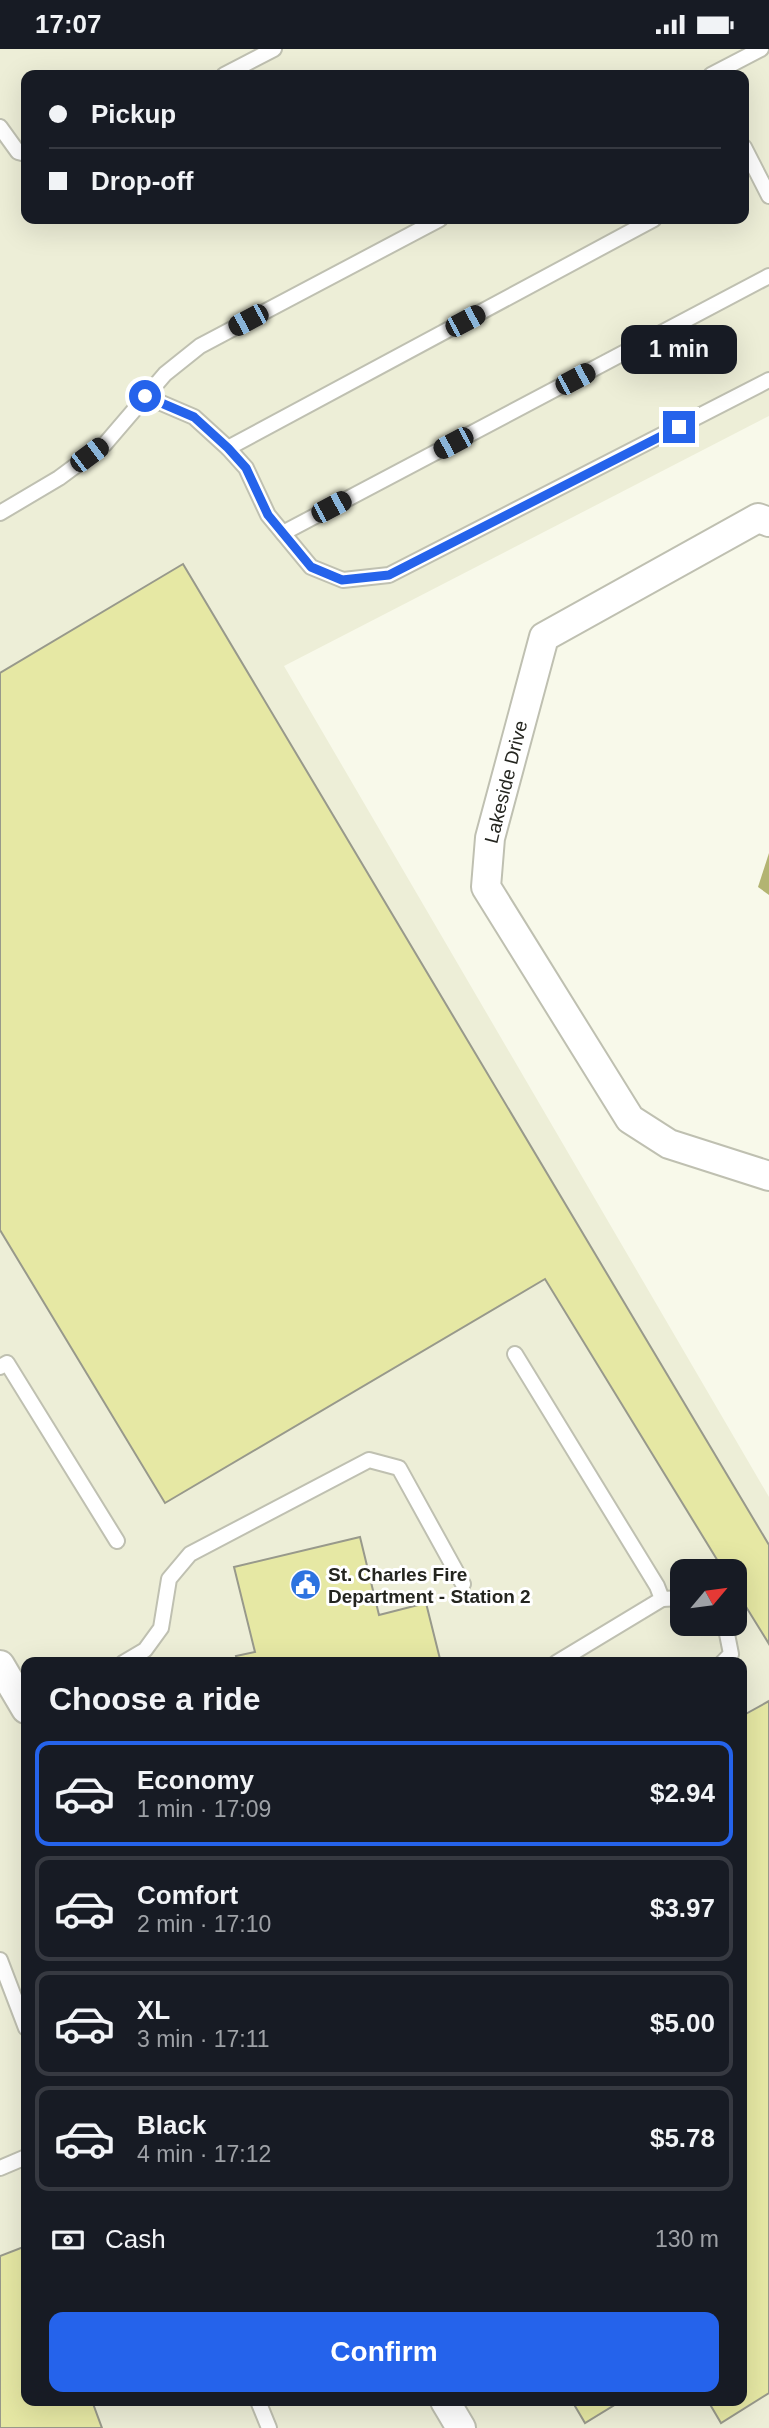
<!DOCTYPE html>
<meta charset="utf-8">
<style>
body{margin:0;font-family:Helvetica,sans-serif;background:#20242c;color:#f1f3f6;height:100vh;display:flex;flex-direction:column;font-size:26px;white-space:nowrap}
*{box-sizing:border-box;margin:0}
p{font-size:23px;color:#9ea1a6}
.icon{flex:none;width:38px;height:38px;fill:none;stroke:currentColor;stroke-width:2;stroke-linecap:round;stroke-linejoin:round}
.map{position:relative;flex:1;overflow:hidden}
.side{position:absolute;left:21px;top:1608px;width:726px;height:749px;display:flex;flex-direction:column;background:#171b24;border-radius:14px;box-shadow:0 7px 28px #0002}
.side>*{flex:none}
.hud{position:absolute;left:21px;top:21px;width:728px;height:154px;border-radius:14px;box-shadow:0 7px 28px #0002;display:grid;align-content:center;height:154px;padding:0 28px;background:#171b24}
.needle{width:46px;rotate:61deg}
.tools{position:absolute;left:670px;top:1510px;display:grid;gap:14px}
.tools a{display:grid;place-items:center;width:77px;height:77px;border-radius:14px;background:#171b24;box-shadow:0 7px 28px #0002;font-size:35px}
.end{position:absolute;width:32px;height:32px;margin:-16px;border:9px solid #2563eb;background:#fff;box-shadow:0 0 0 4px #fff}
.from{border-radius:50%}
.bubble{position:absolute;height:49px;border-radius:14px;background:#171b24;box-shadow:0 7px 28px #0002;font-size:23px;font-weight:700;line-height:49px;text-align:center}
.car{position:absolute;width:21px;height:42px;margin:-21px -10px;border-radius:9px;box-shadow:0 0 5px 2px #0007;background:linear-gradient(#222 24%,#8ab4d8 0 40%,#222 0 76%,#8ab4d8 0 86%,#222 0)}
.hud b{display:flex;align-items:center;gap:24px;height:66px;font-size:26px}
.hud b+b{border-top:2px solid #363941}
.hud i{width:18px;height:18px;background:#f1f3f6}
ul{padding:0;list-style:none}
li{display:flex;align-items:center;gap:21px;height:105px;margin:0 14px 10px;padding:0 14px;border:4px solid #363941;border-radius:14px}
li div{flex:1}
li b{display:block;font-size:26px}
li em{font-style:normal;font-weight:700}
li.selected{border-color:#2563eb}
li>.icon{width:63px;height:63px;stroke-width:1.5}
h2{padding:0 28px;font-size:32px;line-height:84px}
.pay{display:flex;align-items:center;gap:18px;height:77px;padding:0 28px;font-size:26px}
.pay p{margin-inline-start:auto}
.cta{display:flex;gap:14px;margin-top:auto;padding:14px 28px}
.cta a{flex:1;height:80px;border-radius:14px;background:#2563eb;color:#fff;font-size:28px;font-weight:700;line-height:80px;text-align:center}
.status{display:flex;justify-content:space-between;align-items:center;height:49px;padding:0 35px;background:#171b24;direction:ltr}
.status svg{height:19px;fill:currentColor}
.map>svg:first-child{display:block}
</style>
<div class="status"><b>17:07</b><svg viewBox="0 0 49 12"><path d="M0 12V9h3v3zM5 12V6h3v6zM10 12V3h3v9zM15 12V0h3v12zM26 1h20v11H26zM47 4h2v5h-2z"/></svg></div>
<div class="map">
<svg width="769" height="2379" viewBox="0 0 769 2379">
<rect width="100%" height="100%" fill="#f8f9ea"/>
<path fill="#edeed7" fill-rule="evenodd" d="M0 0H769V367L284 617 769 1448V2379H0ZM26 26H744V170H26ZM682 1522H735V1575H682ZM26 1614H742V2352H26Z"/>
<path fill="#b3b472" d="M769 804V846L758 838Z"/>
<g fill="#e6e8a4" stroke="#98998b" stroke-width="2">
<path d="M183 515 769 1496V1595L735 1540V1522H724L545 1230 165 1454 0 1181V624Z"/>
<path d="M360 1488 379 1566 426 1554 441 1614H238L236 1607 255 1603 234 1518Z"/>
<path d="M769 1652V2344L721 2374 708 2352H742V1667Z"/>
<path d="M26 2197V2352H92L102 2379H0V2207Z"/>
<path d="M572 2352H621L585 2374Z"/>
</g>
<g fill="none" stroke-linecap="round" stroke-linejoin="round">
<defs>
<g id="service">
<path d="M224 26 274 0"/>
<path d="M711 26 761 0"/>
<path d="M0 78 18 103 26 105"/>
<path d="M744 98 769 147"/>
<path d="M145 347 194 368 228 399 246 419 268 466 311 518 343 531 389 526 769 331"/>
<path d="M228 399 654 170"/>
<path d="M0 464 59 429 105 395 165 325 200 297 440 170"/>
<path d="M283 484 769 227"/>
<path d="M515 1305 657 1537 662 1550 556 1614"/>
<path d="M0 1318 7 1314 117 1492"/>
<path d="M662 1550 682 1549"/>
<path d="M123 1614 145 1601 161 1579 169 1530 190 1505 369 1411 399 1419 463 1535"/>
<path d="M722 1614 731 1605 725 1575"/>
<path d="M0 1911 26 1979"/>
<path d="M0 2119 26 2108"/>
<path d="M258 2352 269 2379"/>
</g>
<g id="minor">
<path d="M769 473 758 469 544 588 490 789 486 838 630 1070 669 1095 769 1127"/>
<path d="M0 1616 26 1660"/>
<path d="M445 2352 461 2379"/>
</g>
</defs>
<use href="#service" stroke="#bfc0b1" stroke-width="18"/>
<use href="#minor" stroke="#bfc0b1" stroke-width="32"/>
<use href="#service" stroke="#fff" stroke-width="14"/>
<use href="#minor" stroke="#fff" stroke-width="28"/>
</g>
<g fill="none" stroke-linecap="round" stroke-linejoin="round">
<path stroke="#2563eb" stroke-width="9" d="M145 347 194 368 228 399 246 419 268 466 311 518 342 531 389 526 679 378"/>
</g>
<defs>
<symbol id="civic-disc" viewBox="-11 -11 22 22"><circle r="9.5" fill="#2d73e0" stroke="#fff"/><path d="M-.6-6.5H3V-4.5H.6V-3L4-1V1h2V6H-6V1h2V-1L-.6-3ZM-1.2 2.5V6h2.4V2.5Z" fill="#fff"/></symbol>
</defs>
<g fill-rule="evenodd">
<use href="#civic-disc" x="288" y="1518" width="35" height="35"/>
</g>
<g text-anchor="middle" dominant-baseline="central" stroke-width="6" stroke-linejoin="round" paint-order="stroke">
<g font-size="19" fill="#24251f" stroke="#fff">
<text transform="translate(506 733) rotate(-76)">Lakeside Drive</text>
</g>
<g font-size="19" font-weight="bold" fill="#24251f" stroke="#fff" text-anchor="start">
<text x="328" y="1525">St. Charles Fire<tspan x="328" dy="22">Department - Station 2</tspan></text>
</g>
</g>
</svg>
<div class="tools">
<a><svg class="needle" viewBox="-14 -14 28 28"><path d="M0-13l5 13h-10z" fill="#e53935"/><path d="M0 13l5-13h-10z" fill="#9ea1a6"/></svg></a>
</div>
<i class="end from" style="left:145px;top:347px"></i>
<i class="end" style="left:679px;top:378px"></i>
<div class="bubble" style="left:621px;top:276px;width:116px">1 min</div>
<i class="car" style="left:248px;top:271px;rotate:242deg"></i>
<i class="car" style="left:465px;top:272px;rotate:62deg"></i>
<i class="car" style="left:575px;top:330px;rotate:62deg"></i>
<i class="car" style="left:453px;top:394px;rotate:242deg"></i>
<i class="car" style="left:89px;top:406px;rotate:53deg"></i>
<i class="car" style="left:331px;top:458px;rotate:62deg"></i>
<div class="hud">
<b><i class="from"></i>Pickup</b>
<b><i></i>Drop-off</b>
</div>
<section class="side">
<h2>Choose a ride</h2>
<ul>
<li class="selected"><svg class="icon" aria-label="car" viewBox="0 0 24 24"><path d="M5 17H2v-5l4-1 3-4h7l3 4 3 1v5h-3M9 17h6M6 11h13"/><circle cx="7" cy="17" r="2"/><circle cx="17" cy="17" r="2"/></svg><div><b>Economy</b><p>1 min · 17:09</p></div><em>$2.94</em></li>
<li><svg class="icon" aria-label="car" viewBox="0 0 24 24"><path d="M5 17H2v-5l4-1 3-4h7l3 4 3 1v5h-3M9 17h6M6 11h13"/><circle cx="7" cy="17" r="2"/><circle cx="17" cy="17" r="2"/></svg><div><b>Comfort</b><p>2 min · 17:10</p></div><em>$3.97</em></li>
<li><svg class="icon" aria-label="car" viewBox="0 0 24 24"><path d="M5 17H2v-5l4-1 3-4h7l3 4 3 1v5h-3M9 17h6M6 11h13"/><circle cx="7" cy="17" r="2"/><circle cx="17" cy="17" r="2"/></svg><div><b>XL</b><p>3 min · 17:11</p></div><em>$5.00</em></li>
<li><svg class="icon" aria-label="car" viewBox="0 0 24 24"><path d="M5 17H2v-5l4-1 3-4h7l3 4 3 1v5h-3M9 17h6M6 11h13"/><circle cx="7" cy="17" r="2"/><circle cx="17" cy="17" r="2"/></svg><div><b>Black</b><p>4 min · 17:12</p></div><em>$5.78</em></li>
</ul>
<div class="pay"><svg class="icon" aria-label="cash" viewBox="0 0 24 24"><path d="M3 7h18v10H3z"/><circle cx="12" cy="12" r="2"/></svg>Cash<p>130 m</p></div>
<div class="cta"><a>Confirm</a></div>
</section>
</div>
